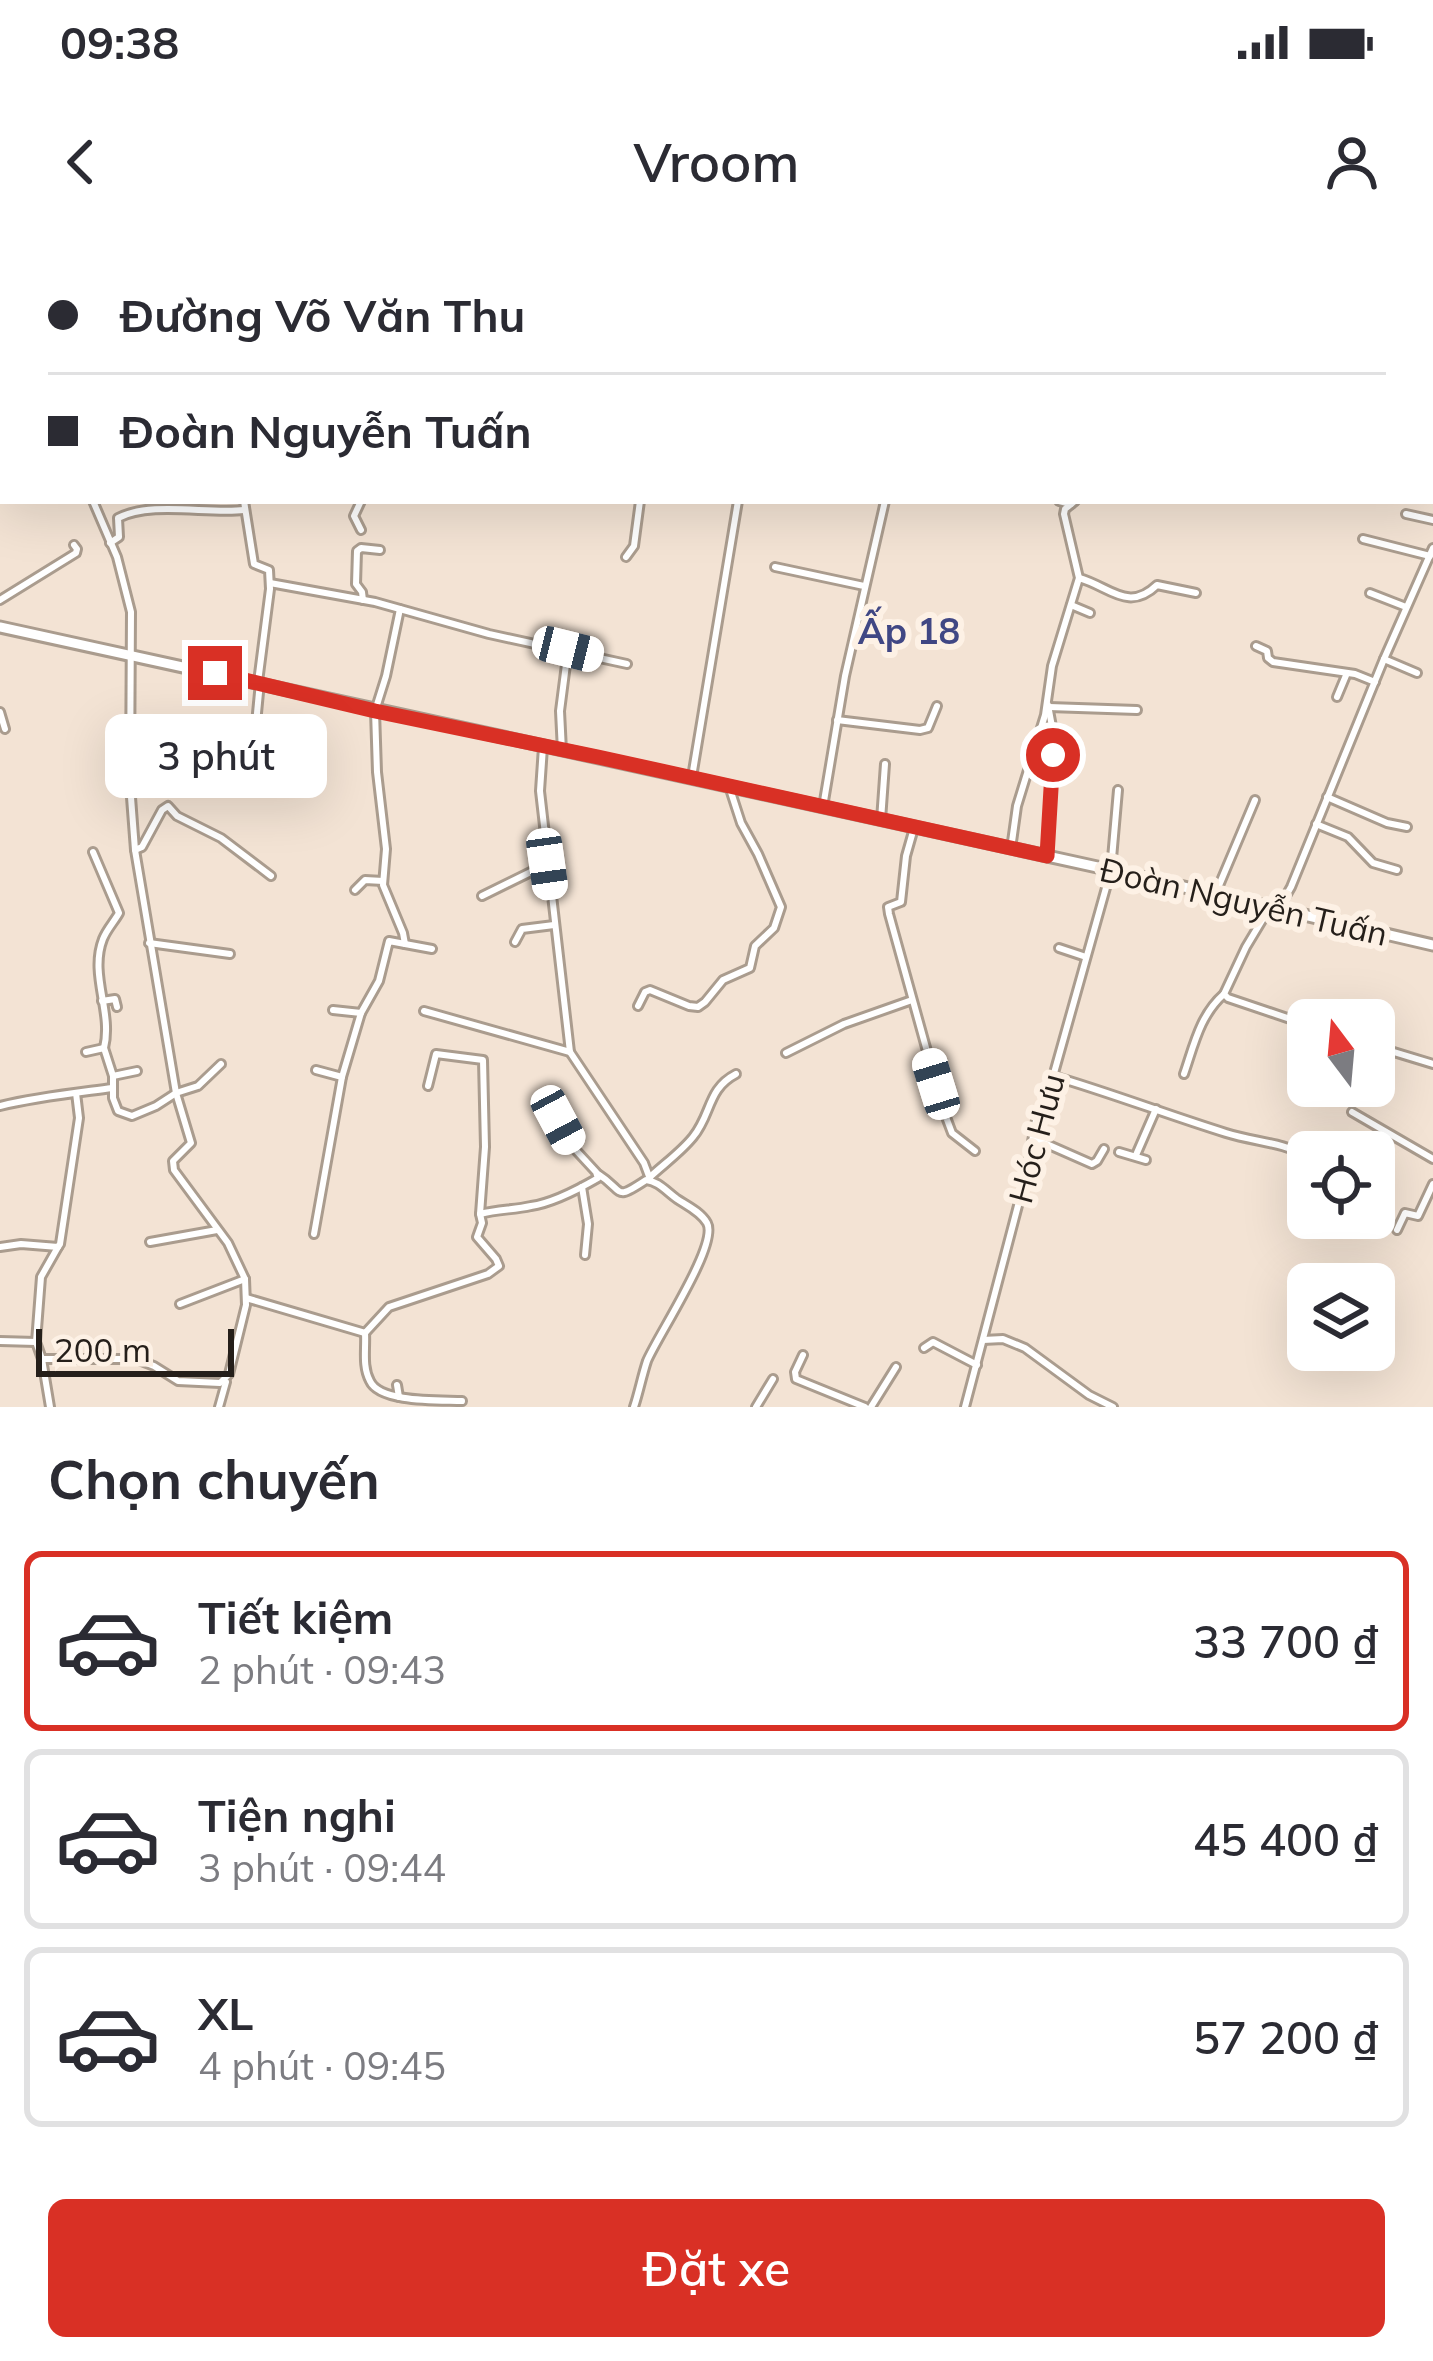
<!DOCTYPE html>
<html lang="vi">
<meta charset="utf-8">
<style>
body{margin:0;font-family:Mulish,sans-serif;background:#f7f7f7;color:#2b2b33;height:100vh;display:flex;flex-direction:column;font-size:45px;white-space:nowrap}
*{box-sizing:border-box;margin:0}
p{font-size:39px;color:#7c7c81}
.icon{flex:none;width:66px;height:66px;fill:none;stroke:currentColor;stroke-width:2;stroke-linecap:round;stroke-linejoin:round}
.map{position:relative;height:1167px;overflow:hidden}
.sheet{display:flex;flex-direction:column;background:#fff;flex:1}
.sheet>*{flex:none}
.guide{position:absolute;left:0px;top:0px;width:1434px;height:264px;box-shadow:0 12px 48px #0002;display:grid;align-content:center;height:264px;padding:0 48px;background:#fff}
.needle{width:78px;rotate:344deg}
.controls{position:absolute;left:1287px;top:759px;display:grid;gap:24px}
.controls a{display:grid;place-items:center;width:108px;height:108px;border-radius:18px;background:#fff;box-shadow:0 12px 48px #0002;font-size:60px}
.scale{position:absolute;left:36px;bottom:30px;width:198px;box-sizing:border-box;padding-left:12px;border:6px solid #251f1a;border-top:0;font-size:33px;line-height:42px;white-space:nowrap;color:#251f1a;-webkit-text-stroke:9px #fdf1e5;paint-order:stroke}
.end{position:absolute;width:54px;height:54px;margin:-27px;border:15px solid #d93025;background:#fff;box-shadow:0 0 0 6px #fff}
.from{border-radius:50%}
.bubble{position:absolute;height:84px;border-radius:18px;background:#fff;box-shadow:0 12px 48px #0002;font-size:39px;font-weight:600;line-height:84px;text-align:center}
.car{position:absolute;width:36px;height:72px;margin:-36px -18px;border-radius:15px;box-shadow:0 0 9px 3px #0007;background:linear-gradient(#fff 24%,#345 0 40%,#fff 0 76%,#345 0 86%,#fff 0)}
.guide b{display:flex;align-items:center;gap:42px;height:114px;font-size:45px}
.guide b+b{border-top:3px solid #e1e1e2}
.guide i{width:30px;height:30px;background:#2b2b33}
ul{padding:0;list-style:none}
li{display:flex;align-items:center;gap:36px;height:180px;margin:0 24px 18px;padding:0 24px;border:6px solid #e1e1e2;border-radius:18px}
li div{flex:1}
li b{display:block;font-size:45px}
li em{font-style:normal;font-weight:600}
li.on{border-color:#d93025}
li>.icon{width:108px;height:108px;stroke-width:1.5}
h2{padding:0 48px;font-size:54px;line-height:144px}
.cta{display:flex;gap:24px;margin-top:auto;padding:24px 48px}
.cta a{flex:1;height:138px;border-radius:18px;background:#d93025;color:#fff;font-size:48px;font-weight:600;line-height:138px;text-align:center}
.status{display:flex;justify-content:space-between;align-items:center;height:84px;padding:0 60px;background:#fff;direction:ltr}
.status svg{height:33px;fill:currentColor}
header{display:flex;justify-content:space-between;align-items:center;height:156px;padding:0 48px;background:#fff;font-size:54px;font-weight:600}
.map>svg:first-child{display:block}
</style>
<div class="status"><b>09:38</b><svg viewBox="0 0 49 12"><path d="M0 12V9h3v3zM5 12V6h3v6zM10 12V3h3v9zM15 12V0h3v12zM26 1h20v11H26zM47 4h2v5h-2z"/></svg></div>
<header><svg class="icon" aria-label="back" viewBox="0 0 24 24"><path d="M15 5l-7 7 7 7"/></svg>Vroom<svg class="icon" aria-label="person" viewBox="0 0 24 24"><circle cx="12" cy="8" r="4"/><path d="M4 21q1-7 8-7t8 7"/></svg></header>
<div class="map">
<svg width="1433" height="1167" viewBox="0 0 1433 1167">
<rect width="100%" height="100%" fill="#f3e3d4"/>
<g fill="none" stroke-linecap="round" stroke-linejoin="round">
<defs>
<g id="minor">
<path d="M1125 0V3"/>
<path d="M664 3V0"/>
<path d="M778 3V0"/>
<path d="M1036 3 1037 0"/>
<path d="M0 19 3 27"/>
<path d="M0 59 3 58"/>
<path d="M1431 85H1433"/>
<path d="M0 99 3 97"/>
<path d="M0 151H3"/>
<path d="M244 261 254 324 269 330 270 349 258 442"/>
<path d="M361 261 354 276 361 290"/>
<path d="M1059 261 1071 264"/>
<path d="M1406 274 1433 280"/>
<path d="M1363 299 1430 316"/>
<path d="M110 303 119 297 118 278C151 261 206 274 244 270"/>
<path d="M626 317 634 306 640 261"/>
<path d="M775 327 864 346"/>
<path d="M1079 338C1109 346 1128 373 1157 345L1196 353"/>
<path d="M270 343 375 362 489 394 627 424"/>
<path d="M1370 353 1406 367"/>
<path d="M0 360 76 313 77 309 74 305"/>
<path d="M363 360 362 352 356 344 357 311 361 308 380 310"/>
<path d="M1071 365 1090 373"/>
<path d="M1256 406 1267 411 1268 418 1273 422 1355 434 1375 442"/>
<path d="M1384 419 1417 433"/>
<path d="M260 442 255 494 265 499 282 501"/>
<path d="M1337 457 1347 433"/>
<path d="M1049 467 1137 470"/>
<path d="M0 472 5 489"/>
<path d="M837 480 920 490 928 488 937 466"/>
<path d="M543 507 540 551 570 812 644 923 650 939"/>
<path d="M562 511 560 471 568 409"/>
<path d="M692 537 738 261"/>
<path d="M1327 557 1387 583 1407 587"/>
<path d="M823 567 845 436 885 261"/>
<path d="M881 580 885 524"/>
<path d="M1316 584 1348 597 1373 623 1397 630"/>
<path d="M914 588 906 616 901 662 888 667 889 674 943 869 952 893 975 911"/>
<path d="M1011 609 1017 566 1045 475 1052 426 1079 338 1064 274 1065 269 1075 261"/>
<path d="M135 610 142 607 162 570 168 566 177 576 221 598 271 636"/>
<path d="M93 612 119 673C114 682 107 689 103 699 89 735 113 772 104 808"/>
<path d="M1047 616 1053 492 1048 465"/>
<path d="M355 650 365 640 383 641"/>
<path d="M1215 655 1255 560"/>
<path d="M482 656 547 624"/>
<path d="M1270 667 1246 707 1224 754 1228 758 1308 785"/>
<path d="M1279 668 1291 647 1384 419 1433 308"/>
<path d="M515 702 522 689 554 685"/>
<path d="M149 703 230 714"/>
<path d="M405 704 432 709"/>
<path d="M1059 708 1086 717"/>
<path d="M102 761 115 759 117 767"/>
<path d="M638 766 645 752 650 750 689 766 698 767 705 762 723 740 750 728 755 706 774 688 781 667 758 614 741 583 729 546"/>
<path d="M333 770 361 773"/>
<path d="M424 771 570 812"/>
<path d="M1374 806 1433 824"/>
<path d="M86 812 104 808 113 836V858L118 871 132 876 156 866 176 853 198 846 221 824"/>
<path d="M786 813 844 784 912 760"/>
<path d="M316 830 342 837"/>
<path d="M1184 834C1194 805 1200 775 1224 754"/>
<path d="M113 836 137 831"/>
<path d="M1053 836C1111 853 1168 875 1226 893 1255 902 1281 902 1308 916"/>
<path d="M0 866C36 857 75 853 112 848"/>
<path d="M1352 872 1433 919"/>
<path d="M1033 898 1092 924 1097 921 1104 909"/>
<path d="M1119 912 1146 920"/>
<path d="M1136 915 1156 869"/>
<path d="M598 934C625 951 613 962 646 940 658 941 666 951 677 959 686 965 701 972 707 983 719 1004 658 1095 647 1121 642 1136 639 1152 634 1167"/>
<path d="M650 937C664 924 681 912 693 897 712 874 707 849 736 834"/>
<path d="M582 947 588 984 585 1015"/>
<path d="M480 974C498 969 514 970 531 966 553 963 579 949 598 938L596 932 572 906 558 880"/>
<path d="M1397 990 1405 973 1418 976 1433 944"/>
<path d="M314 994 342 837 361 773 379 741 389 701 405 704 403 693 383 645 386 609 377 532 375 471 386 436 400 369"/>
<path d="M150 1002 217 990"/>
<path d="M0 1007 21 1004 58 1007 60 1004 79 878 76 853"/>
<path d="M246 1058 365 1093 389 1067 488 1034 499 1026 496 1019 477 997 482 983 480 974 485 907 483 820 436 814 428 846"/>
<path d="M180 1064 245 1039"/>
<path d="M365 1093C366 1109 362 1126 370 1141 380 1163 440 1160 462 1161"/>
<path d="M983 1100 1003 1099 1025 1108 1089 1155 1113 1167"/>
<path d="M0 1101 36 1102"/>
<path d="M924 1108 933 1102 977 1125"/>
<path d="M803 1115 795 1132 796 1139 865 1167"/>
<path d="M42 1119H136L154 1126 178 1141 220 1143 229 1134 246 1065 245 1039 228 1003 174 930 173 921 191 903 176 853 135 610 130 544 131 372 117 317 93 261"/>
<path d="M397 1145 399 1157"/>
<path d="M50 1167 42 1119 36 1102 41 1037 58 1007"/>
<path d="M219 1167 226 1142"/>
<path d="M756 1167 773 1139"/>
<path d="M871 1167 896 1127"/>
<path d="M965 1167 1025 939 1036 880 1047 858 1111 630 1118 550"/>
</g>
<path id="major" d="M0 387 1111 630 1433 705"/>
</defs>
<use href="#minor" stroke="#aa9c8e" stroke-width="12"/>
<use href="#major" stroke="#aa9c8e" stroke-width="15"/>
<use href="#minor" stroke="#fff" stroke-width="6"/>
<use href="#major" stroke="#fff" stroke-width="9"/>
</g>
<g fill="none" stroke-linecap="round" stroke-linejoin="round">
<path stroke="#d93025" stroke-width="15" d="M215 433 375 471 598 517 1047 616 1053 515"/>
</g>
<g text-anchor="middle" dominant-baseline="central" stroke-width="12" stroke-linejoin="round" paint-order="stroke">
<g font-size="33" fill="#251f1a" stroke="#fdf1e5">
<text transform="translate(1244 661) rotate(13)">Đoàn Nguyễn Tuấn</text>
<text transform="translate(1036 898) rotate(-75)">Hóc Hưu</text>
</g>
<g font-size="36" font-weight="bold" fill="#404784" stroke="#fdf1e5">
<text x="909" y="390">Ấp 18</text>
</g>
</g>
</svg>
<div class="controls">
<a><svg class="needle" viewBox="-14 -14 28 28"><path d="M0-13l5 13h-10z" fill="#e53935"/><path d="M0 13l5-13h-10z" fill="#7c7c81"/></svg></a>
<a><svg class="icon" aria-label="locate" viewBox="0 0 24 24"><circle cx="12" cy="12" r="6"/><path d="M12 2v4M12 18v4M2 12h4M18 12h4"/></svg></a>
<a><svg class="icon" aria-label="layers" viewBox="0 0 24 24"><path d="M12 4l9 5-9 5-9-5zM3 14l9 5 9-5"/></svg></a>
</div>
<div class="scale">200 m</div>
<i class="end from" style="left:1053px;top:515px"></i>
<i class="end" style="left:215px;top:433px"></i>
<div class="bubble" style="left:105px;top:474px;width:222px">3 phút</div>
<i class="car" style="left:568px;top:409px;rotate:104deg"></i>
<i class="car" style="left:547px;top:624px;rotate:172deg"></i>
<i class="car" style="left:936px;top:844px;rotate:343deg"></i>
<i class="car" style="left:558px;top:880px;rotate:152deg"></i>
<div class="guide">
<b><i class="from"></i>Đường Võ Văn Thu</b>
<b><i></i>Đoàn Nguyễn Tuấn</b>
</div>
</div>
<section class="sheet">
<h2>Chọn chuyến</h2>
<ul>
<li class="on"><svg class="icon" aria-label="car" viewBox="0 0 24 24"><path d="M5 17H2v-5l4-1 3-4h7l3 4 3 1v5h-3M9 17h6M6 11h13"/><circle cx="7" cy="17" r="2"/><circle cx="17" cy="17" r="2"/></svg><div><b>Tiết kiệm</b><p>2 phút · 09:43</p></div><em>33 700 ₫</em></li>
<li><svg class="icon" aria-label="car" viewBox="0 0 24 24"><path d="M5 17H2v-5l4-1 3-4h7l3 4 3 1v5h-3M9 17h6M6 11h13"/><circle cx="7" cy="17" r="2"/><circle cx="17" cy="17" r="2"/></svg><div><b>Tiện nghi</b><p>3 phút · 09:44</p></div><em>45 400 ₫</em></li>
<li><svg class="icon" aria-label="car" viewBox="0 0 24 24"><path d="M5 17H2v-5l4-1 3-4h7l3 4 3 1v5h-3M9 17h6M6 11h13"/><circle cx="7" cy="17" r="2"/><circle cx="17" cy="17" r="2"/></svg><div><b>XL</b><p>4 phút · 09:45</p></div><em>57 200 ₫</em></li>
</ul>
<div class="cta"><a>Đặt xe</a></div>
</section>
